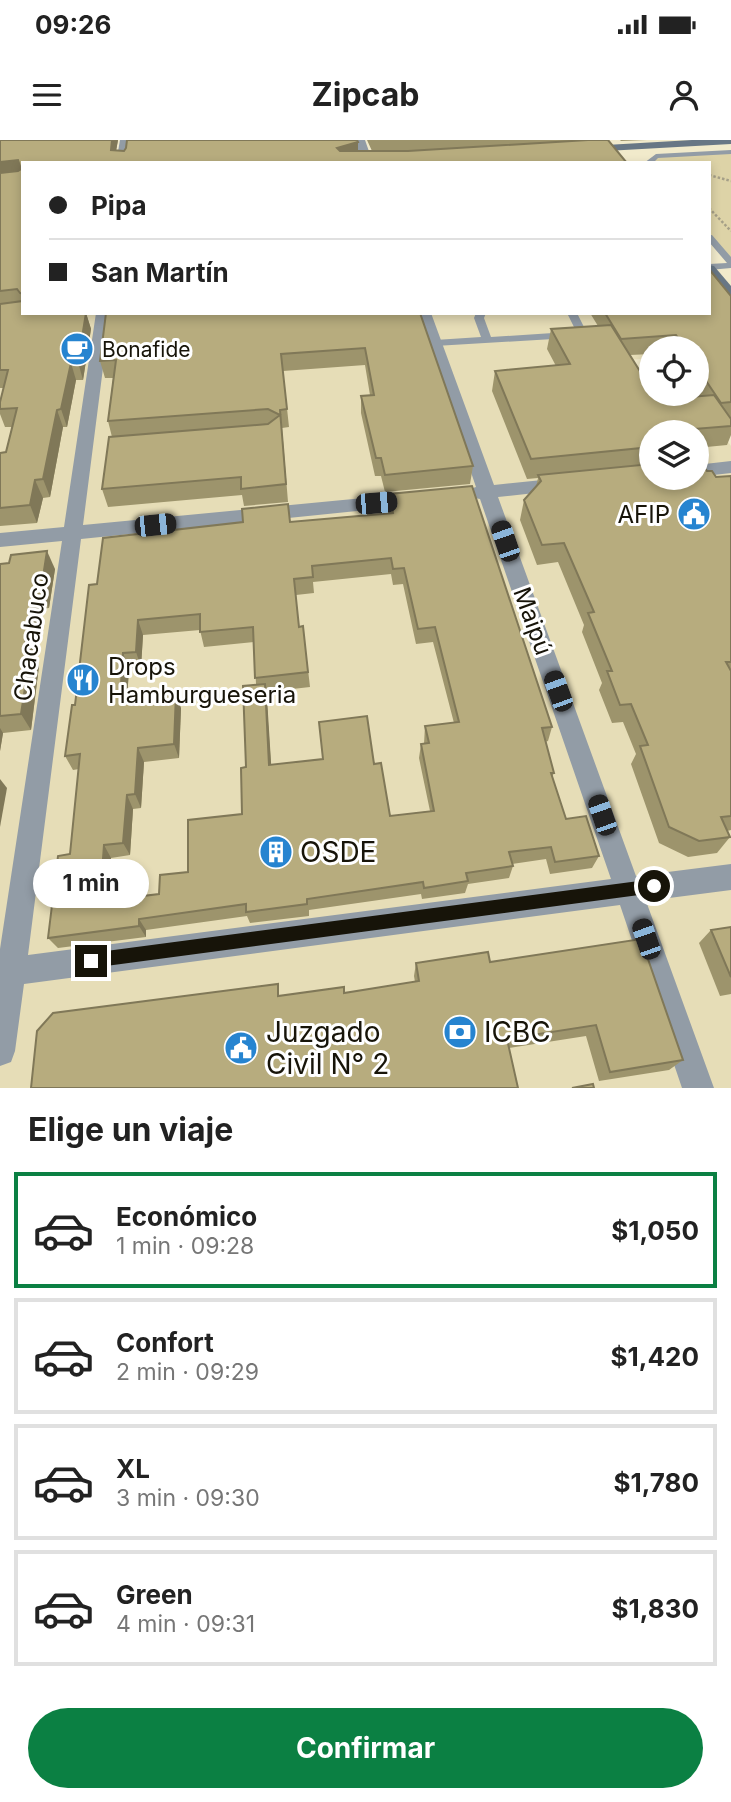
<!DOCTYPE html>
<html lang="es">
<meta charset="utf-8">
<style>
body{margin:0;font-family:Inter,sans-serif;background:#f2f2f2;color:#222;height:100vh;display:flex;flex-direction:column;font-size:26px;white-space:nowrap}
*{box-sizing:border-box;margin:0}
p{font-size:23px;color:#767676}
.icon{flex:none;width:38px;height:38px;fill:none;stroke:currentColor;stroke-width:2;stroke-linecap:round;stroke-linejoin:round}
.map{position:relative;height:948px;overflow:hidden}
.sheet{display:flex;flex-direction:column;background:#fff;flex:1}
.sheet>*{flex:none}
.top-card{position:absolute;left:21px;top:21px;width:690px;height:154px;border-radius:0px;box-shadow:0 4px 10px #0003;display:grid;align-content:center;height:154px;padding:0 28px;background:#fff}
.controls{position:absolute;left:639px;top:196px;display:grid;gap:14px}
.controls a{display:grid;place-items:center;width:70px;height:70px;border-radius:50%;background:#fff;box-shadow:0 4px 10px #0003;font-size:35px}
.end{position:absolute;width:32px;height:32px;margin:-16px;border:9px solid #171409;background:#fff;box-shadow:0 0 0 4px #fff}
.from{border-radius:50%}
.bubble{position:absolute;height:49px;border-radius:24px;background:#fff;box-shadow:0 4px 10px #0003;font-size:23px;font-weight:700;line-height:49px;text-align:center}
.car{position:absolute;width:21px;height:42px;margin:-21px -10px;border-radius:9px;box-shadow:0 0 5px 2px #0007;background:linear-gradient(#222 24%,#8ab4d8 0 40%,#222 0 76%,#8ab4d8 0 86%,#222 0)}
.top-card b{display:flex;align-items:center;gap:24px;height:66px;font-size:26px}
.top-card b+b{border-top:2px solid #e0e0e0}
.top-card i{width:18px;height:18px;background:#222}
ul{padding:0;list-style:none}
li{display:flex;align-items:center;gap:21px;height:116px;margin:0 14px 10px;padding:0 14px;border:4px solid #e0e0e0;border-radius:0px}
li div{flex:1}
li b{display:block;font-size:26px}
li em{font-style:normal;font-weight:700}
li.active{border-color:#0b8043}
li>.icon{width:63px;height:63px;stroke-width:1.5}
h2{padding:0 28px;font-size:32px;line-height:84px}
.action{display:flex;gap:14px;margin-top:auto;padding:14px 28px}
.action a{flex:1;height:80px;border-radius:42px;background:#0b8043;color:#fff;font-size:28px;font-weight:700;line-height:80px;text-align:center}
.status{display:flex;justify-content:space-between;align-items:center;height:49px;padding:0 35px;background:#fff;direction:ltr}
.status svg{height:19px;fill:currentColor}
header{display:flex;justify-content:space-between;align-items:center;height:91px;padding:0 28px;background:#fff;font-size:32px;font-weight:700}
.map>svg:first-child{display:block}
</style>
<div class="status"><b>09:26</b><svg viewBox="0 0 49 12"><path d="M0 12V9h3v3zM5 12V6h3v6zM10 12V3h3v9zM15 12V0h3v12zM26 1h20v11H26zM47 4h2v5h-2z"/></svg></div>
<header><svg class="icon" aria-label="menu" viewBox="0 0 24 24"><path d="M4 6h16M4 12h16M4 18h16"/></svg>Zipcab<svg class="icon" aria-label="person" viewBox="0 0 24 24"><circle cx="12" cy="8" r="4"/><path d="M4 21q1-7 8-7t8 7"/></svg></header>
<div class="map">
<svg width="731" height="948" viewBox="0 0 731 948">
<rect width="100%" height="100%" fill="#f1eacb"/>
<path fill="#e6ddb7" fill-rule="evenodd" d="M0 150 23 173H709L731 163 696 208H651V218L628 220 661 275 713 280 731 306V948H0ZM651 292H696V338H651Z"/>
<path fill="#ddd3a7" d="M731 12V122L709 97V23H648L656 16Z"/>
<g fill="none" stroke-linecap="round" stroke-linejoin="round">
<g stroke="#a59f87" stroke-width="2.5" stroke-dasharray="2.5 2" stroke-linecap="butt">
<path d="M709 35 731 41"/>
<path d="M709 68 731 91"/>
</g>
<g fill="#929ca6" fill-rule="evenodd">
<path d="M731 10V14L658 18 653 23H644L656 14Z"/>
<path d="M709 95H712L731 117V128L709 130V124L727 123 709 102Z"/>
<path d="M476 173H486L484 178 491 197 568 192 574 187 567 173H577L584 187 580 194 570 198 435 206 430 203 435 200 481 197 474 178Z"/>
</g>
<g fill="#929ca6" fill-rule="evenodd">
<path d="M120 0H130L127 23H116Z"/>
<path d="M355 0H365L373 23H362Z"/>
<path d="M96 173H110L83 385 416 353 423 355 425 359 423 363 416 365 81 399 28 815 611 739 480 359 470 357 467 353 470 349 476 347 417 173H431L494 345 562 338 571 344 562 350 498 357 636 736 731 724V750L646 761 714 948H682L620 765 24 844 15 911 11 922 0 926V809L62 401 0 407V393L64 387Z"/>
<path d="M731 321V333L696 337V325Z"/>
</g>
<g fill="#687785" fill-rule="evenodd">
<path d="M692 0H731V4L606 11 601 8 606 5Z"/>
<path d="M709 125 714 126 731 146V159L726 158 709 137Z"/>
</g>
</g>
<g fill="#9d946c" fill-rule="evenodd">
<path d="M0 0H118L116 10 358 11H372L367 0H608L627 23H23V173H86L91 189 83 240H76L67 287H63L50 357 43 358 37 383 0 386V313L6 312 13 287H5L0 274V262L4 248H0Z"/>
<path d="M620 0H647L621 1Z"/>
<path d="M731 156V295L727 305 696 308V292H651V338L707 331 716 337 731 336V690L727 691 730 697 717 713 688 717 659 703 631 624 636 614 623 582 612 583 599 550 602 543 582 492 584 485 558 422 537 425 520 380 524 360 536 347 538 338 527 339 492 251 495 231 556 226 547 209 551 189 598 186 590 173H709ZM651 208H696V253L698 256 666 259 648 244 630 215 651 214Z"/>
<path d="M420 173 473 326 470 344 385 352 381 336H375L361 273V256L370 255 365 225 283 231 289 287 282 288 288 362 244 366 242 355 108 367 102 349 112 297 108 281 113 238H105L100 221Z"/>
<path d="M389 354 552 587 548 601 545 602 554 633 552 637 566 679 599 716 592 728 550 734 546 719 512 724 513 726 509 738 468 744 465 753 422 759 421 754 309 770V776L250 783 247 776 146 790V797L58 808 48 798 70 714 79 629 73 630 65 616 97 444 290 382 389 374ZM391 434 393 445 403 444 416 504 433 502 454 583 425 586 424 604H421L419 618 430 671 390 676 374 624 319 582 323 619 271 625 266 552 310 547 303 486 299 487 296 455 314 453 313 442ZM200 490 204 507 254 502 256 544 246 627 242 674 188 732 159 754 108 760 111 718 130 715 133 669 141 668 144 622 179 618 181 568 127 559 129 529 141 527 143 495Z"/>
<path d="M0 424 55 429 49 468 42 469 34 516 39 526 31 590 3 593 0 611Z"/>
<path d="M731 787V854L720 856 699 803 711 790Z"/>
<path d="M490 822 683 920 669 930 599 941 586 896 509 908 281 856 344 853 415 842 414 836 416 823Z"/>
</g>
<g fill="#807858">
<path d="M112 0H118L114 23 111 10Z"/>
<path d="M358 2V17L339 23 337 8Z"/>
<path d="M18 20 23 35 0 38V22Z"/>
<path d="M86 173 91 189 83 240 78 222Z"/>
<path d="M71 223 76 240 67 287 61 269Z"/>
<path d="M57 270 63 287 50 357 43 339Z"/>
<path d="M35 340 43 358 37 383 30 365Z"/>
<path d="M47 411 55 429 49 468 41 450Z"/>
<path d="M34 451 42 469 34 516 39 526 31 590 21 574 24 510Z"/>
<path d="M138 480 143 495 141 527 136 512Z"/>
<path d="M123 513 129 529 126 574 120 560Z"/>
<path d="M265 544 267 558 272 638 269 625Z"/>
<path d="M176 553 181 568 179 618 174 604Z"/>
<path d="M0 588 3 593 0 611Z"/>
<path d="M138 608 144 622 141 668 135 654Z"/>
<path d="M0 639 7 648 0 687Z"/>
<path d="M127 655 133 669 130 715 123 703Z"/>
<path d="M104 705 111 718 108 772 100 761Z"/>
<path d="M139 779 146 790V797L139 786Z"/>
</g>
<g fill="#b7ac7e" stroke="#807858" stroke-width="2" fill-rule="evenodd">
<path d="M0 0H112L111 10 124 11 126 8 127 0H357L358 2 337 8 340 11H408L588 0H608L627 23H23V154L20 153 17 149 0 151V33L18 31 21 29 18 20 0 22Z"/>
<path d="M709 129 731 156V262L721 263 696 226V208H685L676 195 621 199 605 173H709Z"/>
<path d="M23 161V173H86L78 222 71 223 61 269 57 270 43 339 35 340 30 365 0 368V313L6 312 17 268 0 269V262L8 230H0V164Z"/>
<path d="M106 173H420L473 326 385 335 381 318H376L361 256 374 255 365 208 281 214 287 269 280 270 286 344 241 349V337L102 349 109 297 268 284 280 275 268 269 108 281 116 220 100 221Z"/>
<path d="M611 185 648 244 651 243V254H663L666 259 714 255 731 279V286L681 290 683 292H651V307L531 319 495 231 570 224 551 189Z"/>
<path d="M696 314 707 331H712L716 337 731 336V522H726L731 531V676L721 677 730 697 699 701 669 687 640 606 648 605 631 564 620 565 607 531H612L588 473 594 472 564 403 542 405 524 360 541 341 538 335 651 324V338H696Z"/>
<path d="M472 346 552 587 542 588 554 633H551L566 679 586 676 599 716 555 722 551 707 509 712 513 726 466 733 468 741 424 748 423 742 307 759V764L246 772V764L139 779V786L48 798 58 716 70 714 80 614 65 616 72 565H75L89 445 97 444 103 398 243 382 242 369 288 364 290 382 393 373 389 354ZM391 418 393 429 404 428 418 489 435 487 459 582 425 586 429 603 421 604 434 671 390 676 381 623 374 624 367 576 319 582 323 619 269 625 265 544 243 546 246 627 241 628 242 674 188 680V732L160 735 159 754 100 761 104 705 123 703 127 655 135 654 138 608 174 604 176 553 120 560 123 513 136 512 138 480 200 474V492L253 487 255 538 308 532 303 486 299 487 294 439 313 437 312 426Z"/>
<path d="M47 411 41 450 34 451 24 510 31 509 21 574 0 576V424L9 423 11 415Z"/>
<path d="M731 787V837L711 790Z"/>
<path d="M641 799 683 920 610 932 596 885 507 899 518 948H31L37 891 53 873 278 844V856L344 847V853L419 841 416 823 488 812 490 822Z"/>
<path d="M593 944 594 948H572Z"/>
</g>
<path fill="#171409" d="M654 739 659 741 661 746 659 751 654 753 91 828 86 826 84 821 86 815 91 813Z"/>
<defs>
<symbol id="cafe-disc" viewBox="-11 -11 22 22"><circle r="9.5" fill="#2684d0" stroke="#fff"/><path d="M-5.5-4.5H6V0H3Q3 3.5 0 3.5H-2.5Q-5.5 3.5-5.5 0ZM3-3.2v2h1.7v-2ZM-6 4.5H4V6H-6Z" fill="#fff"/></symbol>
<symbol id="civic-disc" viewBox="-11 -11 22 22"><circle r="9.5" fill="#2684d0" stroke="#fff"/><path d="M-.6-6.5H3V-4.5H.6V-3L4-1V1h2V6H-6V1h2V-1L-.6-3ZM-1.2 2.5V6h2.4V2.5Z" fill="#fff"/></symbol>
<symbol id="restaurant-disc" viewBox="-11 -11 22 22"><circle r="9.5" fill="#2684d0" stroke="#fff"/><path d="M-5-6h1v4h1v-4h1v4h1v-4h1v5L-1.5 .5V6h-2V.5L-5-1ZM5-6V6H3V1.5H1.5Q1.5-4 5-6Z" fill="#fff"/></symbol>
<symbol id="building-disc" viewBox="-11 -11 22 22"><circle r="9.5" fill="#2684d0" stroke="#fff"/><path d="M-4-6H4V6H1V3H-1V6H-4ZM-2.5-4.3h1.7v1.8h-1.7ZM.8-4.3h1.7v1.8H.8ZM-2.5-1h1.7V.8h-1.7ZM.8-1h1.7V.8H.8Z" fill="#fff"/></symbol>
<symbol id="bank-disc" viewBox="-11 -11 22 22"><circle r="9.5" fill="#2684d0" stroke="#fff"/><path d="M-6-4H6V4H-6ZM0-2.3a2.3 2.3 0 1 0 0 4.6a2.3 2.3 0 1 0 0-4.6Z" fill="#fff"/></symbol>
</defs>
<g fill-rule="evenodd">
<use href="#cafe-disc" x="58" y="190" width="38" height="38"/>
<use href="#civic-disc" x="675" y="355" width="38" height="38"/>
<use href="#restaurant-disc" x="64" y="521" width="38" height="38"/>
<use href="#building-disc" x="257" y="693" width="38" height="38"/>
<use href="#bank-disc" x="441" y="873" width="38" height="38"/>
<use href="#civic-disc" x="222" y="889" width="38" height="38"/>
</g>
<g text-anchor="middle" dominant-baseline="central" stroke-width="6" stroke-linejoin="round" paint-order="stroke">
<g font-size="21" fill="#171409" stroke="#fff" text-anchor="start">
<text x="102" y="209">Bonafide</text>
</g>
<g font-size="24" fill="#171409" stroke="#fff" text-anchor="end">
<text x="670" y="374">AFIP</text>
<text x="108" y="526" text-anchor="start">Drops<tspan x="108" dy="28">Hamburgueseria</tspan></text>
</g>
<g font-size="24" fill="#171409" stroke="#fff">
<text transform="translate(533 481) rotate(70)">Maipú</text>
<text transform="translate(31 497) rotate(-82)">Chacabuco</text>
</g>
<g font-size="28" fill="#171409" stroke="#fff" text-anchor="start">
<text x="300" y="712">OSDE</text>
<text x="266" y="892">Juzgado<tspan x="266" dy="32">Civil N° 2</tspan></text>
<text x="484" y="892">ICBC</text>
</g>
</g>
</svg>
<div class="controls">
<a><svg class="icon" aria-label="locate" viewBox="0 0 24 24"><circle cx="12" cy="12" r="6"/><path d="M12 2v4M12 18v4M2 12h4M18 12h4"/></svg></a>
<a><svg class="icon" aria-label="layers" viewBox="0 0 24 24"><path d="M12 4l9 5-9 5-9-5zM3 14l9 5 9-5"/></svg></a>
</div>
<i class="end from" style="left:654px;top:746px"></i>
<i class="end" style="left:91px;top:821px"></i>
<div class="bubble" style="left:33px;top:719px;width:116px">1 min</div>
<i class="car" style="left:376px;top:363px;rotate:85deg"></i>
<i class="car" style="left:155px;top:385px;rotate:84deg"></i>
<i class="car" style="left:505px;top:401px;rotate:341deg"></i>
<i class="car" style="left:558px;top:551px;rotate:340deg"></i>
<i class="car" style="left:602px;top:675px;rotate:341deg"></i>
<i class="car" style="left:646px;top:799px;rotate:341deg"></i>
<div class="top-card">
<b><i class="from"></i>Pipa</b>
<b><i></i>San Martín</b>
</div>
</div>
<section class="sheet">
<h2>Elige un viaje</h2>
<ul>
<li class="active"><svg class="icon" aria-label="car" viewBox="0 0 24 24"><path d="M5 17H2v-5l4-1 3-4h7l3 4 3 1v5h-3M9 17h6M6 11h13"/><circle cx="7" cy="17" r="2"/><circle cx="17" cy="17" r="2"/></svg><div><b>Económico</b><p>1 min · 09:28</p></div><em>$1,050</em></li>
<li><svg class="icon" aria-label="car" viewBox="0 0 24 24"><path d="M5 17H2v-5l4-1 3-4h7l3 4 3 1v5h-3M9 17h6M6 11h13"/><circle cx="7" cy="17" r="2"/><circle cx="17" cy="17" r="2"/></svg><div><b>Confort</b><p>2 min · 09:29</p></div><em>$1,420</em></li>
<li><svg class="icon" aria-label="car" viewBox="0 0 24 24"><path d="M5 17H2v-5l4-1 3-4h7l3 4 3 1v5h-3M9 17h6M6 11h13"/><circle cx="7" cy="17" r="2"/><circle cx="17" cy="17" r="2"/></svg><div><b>XL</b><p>3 min · 09:30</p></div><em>$1,780</em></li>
<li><svg class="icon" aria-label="car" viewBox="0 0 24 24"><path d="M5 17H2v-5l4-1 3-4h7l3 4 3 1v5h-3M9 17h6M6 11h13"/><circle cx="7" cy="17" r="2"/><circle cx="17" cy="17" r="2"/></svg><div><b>Green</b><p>4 min · 09:31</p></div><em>$1,830</em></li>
</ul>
<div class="action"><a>Confirmar</a></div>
</section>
